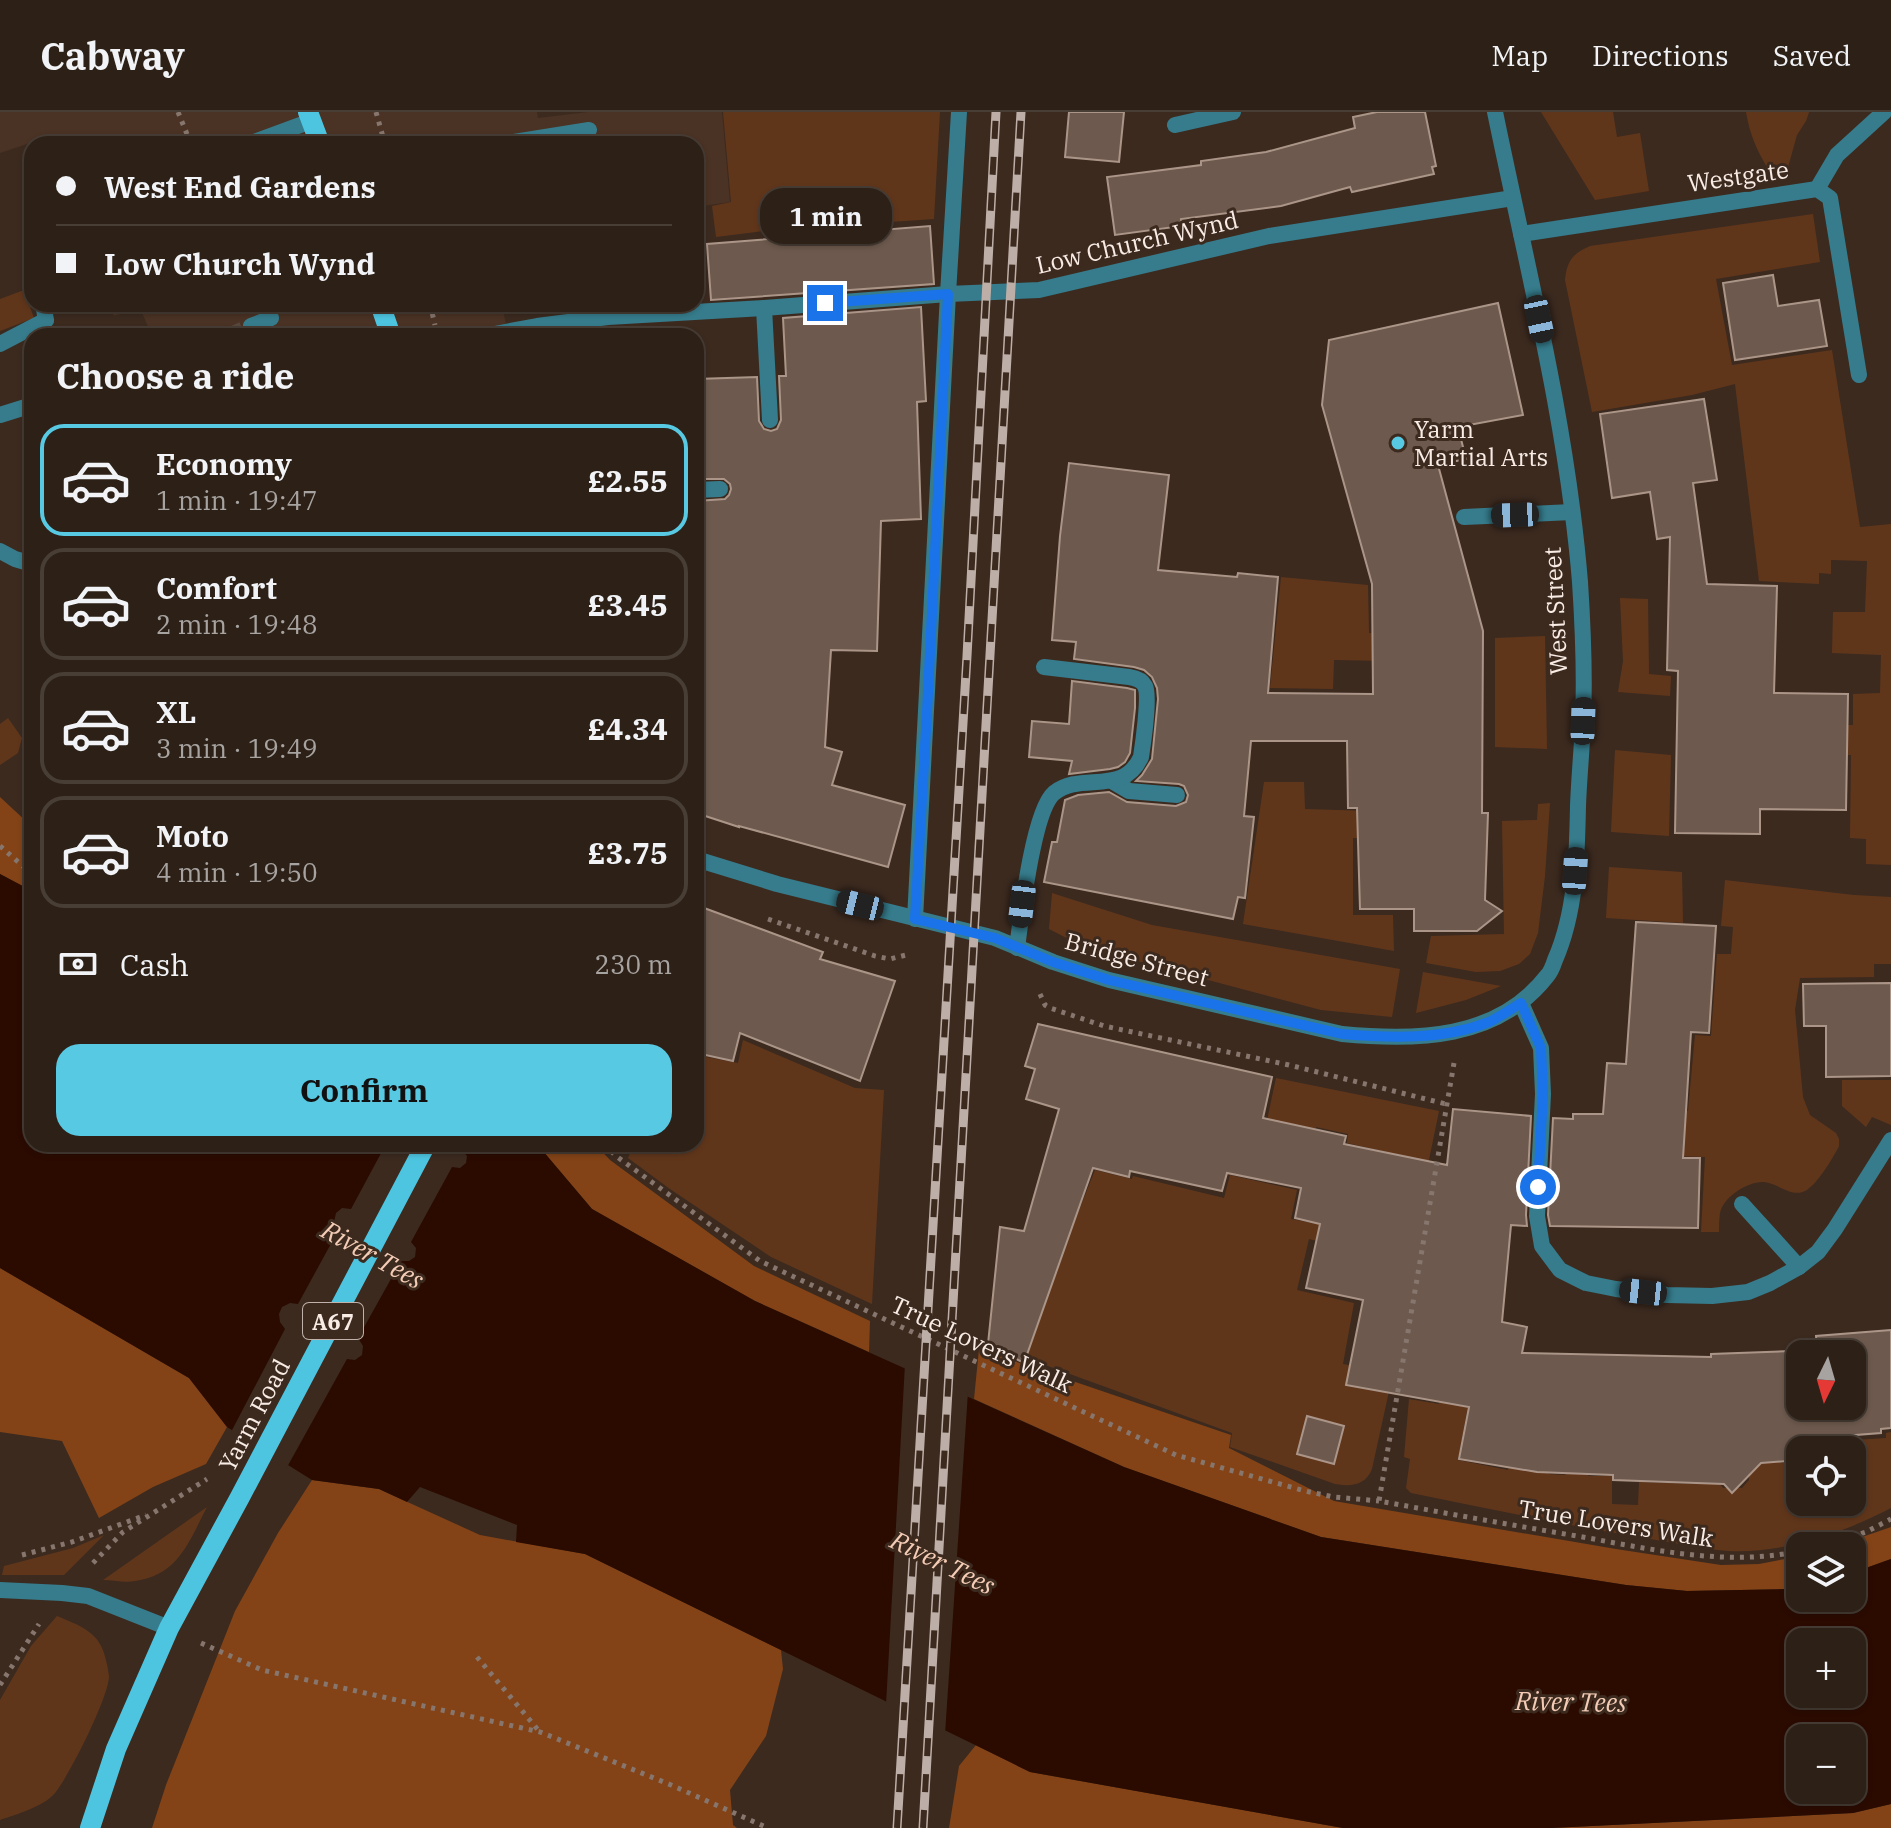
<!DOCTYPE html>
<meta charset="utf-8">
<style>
body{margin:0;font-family:"IBM Plex Serif",serif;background:#352820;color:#f1f3f6;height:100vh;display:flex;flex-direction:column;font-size:30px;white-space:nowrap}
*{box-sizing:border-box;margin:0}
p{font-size:26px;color:#a7a3a1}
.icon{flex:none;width:44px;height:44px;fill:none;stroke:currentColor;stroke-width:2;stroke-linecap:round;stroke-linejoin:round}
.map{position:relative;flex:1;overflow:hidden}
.side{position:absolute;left:24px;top:216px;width:680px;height:824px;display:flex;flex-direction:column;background:#2d2017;border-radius:24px;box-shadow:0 2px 6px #0004,0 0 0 2px #483e36}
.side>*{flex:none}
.hud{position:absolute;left:24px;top:24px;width:680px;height:176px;border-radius:24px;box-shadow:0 2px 6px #0004,0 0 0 2px #483e36;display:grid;align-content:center;height:176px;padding:0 32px;background:#2d2017}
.needle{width:52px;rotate:185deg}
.controls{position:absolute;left:1786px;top:1228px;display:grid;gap:16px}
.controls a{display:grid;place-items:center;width:80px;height:80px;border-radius:16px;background:#2d2017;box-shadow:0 2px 6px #0004,0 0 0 2px #483e36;font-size:40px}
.end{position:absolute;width:36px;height:36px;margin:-18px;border:10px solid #1a73e8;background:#fff;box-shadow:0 0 0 4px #fff}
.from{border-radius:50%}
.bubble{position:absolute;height:56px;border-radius:24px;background:#2d2017;box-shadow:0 2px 6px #0004,0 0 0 2px #483e36;font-size:26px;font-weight:700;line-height:56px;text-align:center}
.car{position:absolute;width:24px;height:48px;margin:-24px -12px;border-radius:10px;box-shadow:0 0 6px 2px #0007;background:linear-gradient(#222 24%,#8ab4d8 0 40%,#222 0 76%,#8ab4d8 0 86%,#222 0)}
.hud b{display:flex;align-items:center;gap:28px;height:76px;font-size:30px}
.hud b+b{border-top:2px solid #483e36}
.hud i{width:20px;height:20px;background:#f1f3f6}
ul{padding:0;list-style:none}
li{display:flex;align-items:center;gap:24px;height:112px;margin:0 16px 12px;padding:0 16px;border:4px solid #483e36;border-radius:24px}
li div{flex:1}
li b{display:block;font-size:30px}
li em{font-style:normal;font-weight:700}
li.active{border-color:#58c9e3}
li>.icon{width:72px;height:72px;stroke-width:1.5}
h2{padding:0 32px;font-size:36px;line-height:96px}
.pay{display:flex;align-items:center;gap:20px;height:88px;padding:0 32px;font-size:30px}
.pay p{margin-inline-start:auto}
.primary-button{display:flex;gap:16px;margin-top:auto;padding:16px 32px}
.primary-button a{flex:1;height:92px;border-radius:24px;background:#58c9e3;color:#111;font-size:32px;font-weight:700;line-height:92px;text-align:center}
header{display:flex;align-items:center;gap:48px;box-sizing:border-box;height:112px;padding:0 40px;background:#2d2017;border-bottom:2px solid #483e36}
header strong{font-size:38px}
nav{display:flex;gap:44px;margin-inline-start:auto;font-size:28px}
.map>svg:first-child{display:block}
</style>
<header>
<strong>Cabway</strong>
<nav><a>Map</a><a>Directions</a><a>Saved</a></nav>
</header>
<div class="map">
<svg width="1891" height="1716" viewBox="0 0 1891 1716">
<rect width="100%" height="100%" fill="#3c2a1f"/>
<g fill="#4a3224">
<path d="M0 0H537L538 6 588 0H722L730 90 696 95V32H32V35L30 31 0 41Z"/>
<path d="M107 192H502L508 224 582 211 585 224H152L140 196 114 204Z"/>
</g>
<g fill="#60361b">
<path d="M723 0H940L934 107 773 118 716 125 712 94 731 90Z"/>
<path d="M1541 0H1613L1617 25 1640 21 1649 79 1595 88Z"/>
<path d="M1746 0H1809L1806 9 1797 23 1785 66 1774 67C1760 43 1751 29 1746 0Z"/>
<path d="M1813 102 1820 150 1716 167 1732 253 1832 238 1860 415 1891 412V753L1866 752V727L1850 726 1851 643 1762 642V612L1853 613V582L1880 581 1881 543 1832 541 1833 500H1865L1867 449 1831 448V462L1819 461V472L1759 469 1735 272 1692 283 1592 300 1565 168C1567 149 1572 142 1590 134Z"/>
<path d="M24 178 34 206 0 219V187Z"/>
<path d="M1281 465 1368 473 1369 521 1389 522 1390 549 1334 548 1333 577 1270 576Z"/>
<path d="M1620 486 1648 487 1649 562 1671 564 1670 584 1618 580 1623 549Z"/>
<path d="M1545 524 1547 637 1495 635V526Z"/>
<path d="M8 606 22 626 18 641 0 653V612Z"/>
<path d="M1615 638 1671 643 1669 724 1611 720Z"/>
<path d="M1264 670H1304L1305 697 1403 700 1402 726H1353V803H1393L1394 839 1243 812Z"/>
<path d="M1550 691 1545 764 1538 821 1530 842 1519 852 1500 859 1476 860 1426 851 1431 824 1504 822 1502 709 1537 708 1538 692Z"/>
<path d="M1609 755 1682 760 1683 811 1606 806Z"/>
<path d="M1725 768 1854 783 1891 785V852H1874V865L1800 866 1795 898 1803 985 1810 1003 1836 1021 1839 1027V1034C1833 1046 1817 1073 1805 1079 1791 1086 1778 1071 1764 1070 1748 1069 1723 1085 1720 1101 1719 1107 1719 1114 1719 1120H1701L1705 1045 1638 1043V1000L1688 999 1695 923 1711 924 1717 842H1731L1733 815 1721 814Z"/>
<path d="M1052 781 1152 813 1400 857 1392 905 1321 898 1084 835 1049 817Z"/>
<path d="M1423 860 1501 874 1466 888 1416 901Z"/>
<path d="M696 919 709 931 706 945 738 951 743 928 855 976 884 978 872 1192 771 1145 670 1077 628 1046 634 1032H696Z"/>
<path d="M1276 966 1439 999 1412 1131 1352 1137 1309 1127 1297 1178 1354 1191 1343 1252 1393 1261 1372 1357C1366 1373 1351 1375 1335 1372L1230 1335 1232 1321 1026 1246 1068 1126 1095 1058 1132 1067 1133 1064 1224 1086 1230 1063 1297 1078 1291 1107 1318 1112 1325 1083 1374 1094 1386 1040 1347 1031 1348 1022 1316 1015 1313 1024 1266 1013Z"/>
<path d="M1842 968H1891V1013L1872 1005 1866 1015 1842 994Z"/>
<path d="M1441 1283 1469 1288 1458 1348 1508 1358 1513 1337 1543 1353 1549 1362 1565 1363 1572 1353 1588 1339V1364H1612V1392L1638 1393 1639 1370 1697 1372 1699 1321 1716 1367 1723 1376H1742L1749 1368 1748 1344H1779L1780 1351 1800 1350V1390H1852V1338H1807V1331L1886 1326V1321L1891 1320V1396C1843 1421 1783 1442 1728 1439 1700 1437 1672 1430 1644 1426 1566 1413 1489 1397 1411 1381L1406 1376 1410 1347 1404 1345 1409 1287 1439 1292Z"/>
<path d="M207 1395C189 1429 179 1463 135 1469 125 1471 113 1468 103 1468Z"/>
<path d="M104 1423 64 1463H2L4 1454 73 1436Z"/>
<path d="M57 1504C73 1511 93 1517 101 1534 105 1541 108 1556 109 1564 109 1585 69 1664 55 1681 43 1695 17 1702 0 1708V1588L31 1534Z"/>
</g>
<g fill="#834317">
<path d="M0 685 28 711 32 709V779L0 762Z"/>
<path d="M537 1032H595L610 1048 754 1154 870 1209 869 1240 755 1189 592 1097Z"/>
<path d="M0 1156 189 1266 227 1315 206 1352 153 1375 99 1406 62 1329 0 1320Z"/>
<path d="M979 1237 1231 1323 1229 1336 1334 1389 1616 1437 1721 1453 1759 1452 1800 1444V1475L1788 1477 1687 1479 1626 1473 1321 1425 1124 1355 974 1287Z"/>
<path d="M312 1368 379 1377 480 1423 585 1442 781 1538 783 1557 766 1624 730 1678 733 1713 737 1716H152L166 1673 235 1499 278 1421Z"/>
<path d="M1891 1415V1447L1852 1461V1434H1836Z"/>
<path d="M976 1633 1030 1660 1343 1716H949L959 1654Z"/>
<path d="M1891 1692V1716H1551L1853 1701Z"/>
</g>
<path fill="#2b0b00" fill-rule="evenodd" d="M0 762 32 779V1032H537L592 1097 755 1189 1124 1355 1321 1425 1626 1473 1687 1479 1788 1477 1800 1475V1486H1852V1461L1891 1447V1692L1853 1701 1551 1716H1343L1030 1660 585 1442 516 1430 517 1413 420 1375 407 1390 379 1377 312 1368 227 1315 189 1266 0 1156ZM1800 1530H1852V1582H1800ZM1800 1626H1852V1678H1800Z"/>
<g fill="#3c2a1f">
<path d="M386 1032H465L462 1038 467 1044 466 1051 460 1056 452 1055 411 1130 416 1136 415 1145 409 1149H401L358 1226 363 1234 362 1243 355 1248 347 1247 286 1357 230 1322 285 1217 280 1210 279 1202 282 1195 290 1191 298 1192 339 1117 334 1110 336 1101 342 1096 351 1097Z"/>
<path d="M905 1252 968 1280 945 1622 886 1593Z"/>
</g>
<g fill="#6d594d" stroke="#ab9588" stroke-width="2" fill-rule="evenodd">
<path d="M1069 0H1124L1119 50 1065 45Z"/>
<path d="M1377 0H1425L1436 54 1432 55 1434 62 1352 80 1350 75 1281 94 1181 107 1182 114 1115 123 1107 65 1201 53V49L1266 40 1355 16 1353 5Z"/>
<path d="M930 114 934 172 711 188 707 132Z"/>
<path d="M1773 163 1778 194 1819 188 1827 234 1735 248 1723 171Z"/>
<path d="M1498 191 1523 303 1458 315 1466 347 1438 353 1483 519 1482 701H1488L1485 788 1502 799 1477 819H1414V797H1360L1357 696H1348L1347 629H1251L1244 704 1254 705 1245 786 1238 785 1233 807 1044 770 1052 730H1057L1065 688 1078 683 1109 680 1127 690 1176 694 1186 690 1188 683 1184 674 1179 672 1136 669 1142 663 1152 647 1158 587 1157 576 1152 565 1144 558 1134 555 1074 547 1076 530 1052 528 1060 424 1069 351 1169 363 1158 458 1237 465 1238 461 1278 465 1268 581 1373 582 1372 472 1322 293 1329 228Z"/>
<path d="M921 195 926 289 917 290 921 407 881 409 877 539 831 538 825 635 842 640 832 673 905 693 888 755 739 714V715L696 701V389L725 387 729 383 731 377 730 372 724 367H696V267L757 265 759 309 764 317 771 319 777 317 781 308 779 264H786L783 206Z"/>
<path d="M1704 287 1717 368 1693 371 1707 472 1777 474 1774 581 1848 582 1846 698 1760 697V722L1675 721 1678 559 1667 558 1670 425 1657 427 1650 380 1612 386 1600 302Z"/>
<path d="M1072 569 1127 576 1135 578V596L1130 641 1125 650 1118 655 1110 657 1069 662 1072 649 1029 645 1032 609 1069 612Z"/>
<path d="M696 793 823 840 820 847 895 869 860 969 740 921 733 949 696 941Z"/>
<path d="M1636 810 1716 814 1709 921 1691 920 1683 1046H1700L1698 1116 1550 1114 1548 1103 1553 1006 1573 1007V1002H1603L1607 951 1626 952Z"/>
<path d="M1891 871V964L1826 965V914H1804L1803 872Z"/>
<path d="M1038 912 1272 965 1263 1006 1346 1024 1344 1032 1447 1053 1453 997 1531 1004 1526 1103 1527 1114 1511 1113 1502 1210 1527 1215 1522 1241 1711 1245V1242L1817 1238 1816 1224 1891 1218V1316L1881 1317V1321L1804 1327 1805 1338H1800V1348L1761 1351 1732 1381 1724 1372 1613 1368V1363L1537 1360 1459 1347 1469 1295 1346 1273 1363 1188 1306 1176 1320 1112 1295 1106 1301 1076 1227 1061 1222 1079 1130 1059 1129 1065 1093 1056 1024 1251 988 1232 1000 1115 1024 1119 1059 997 1026 987 1035 957 1025 954ZM1800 1242H1852V1294H1800Z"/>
<path d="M1307 1304 1344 1314 1334 1352 1297 1342Z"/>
</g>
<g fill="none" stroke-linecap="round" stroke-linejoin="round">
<path stroke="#58473d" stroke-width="16" stroke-dasharray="16 8" stroke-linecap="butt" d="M228 224 251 214"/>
<g stroke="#86766d" stroke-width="5" stroke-dasharray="4 6" stroke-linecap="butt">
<path d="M178 0 191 32"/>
<path d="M376 0 385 32"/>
<path d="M430 192 435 213"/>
<path d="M0 734 24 755 32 759"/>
<path d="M768 807 875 844 890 847 910 842"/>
<path d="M1040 882 1045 893 1050 896 1104 914 1289 953 1446 992"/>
<path d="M1454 951 1379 1389C1445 1401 1511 1413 1577 1424 1650 1437 1726 1455 1800 1439"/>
<path d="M604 1032 616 1044 760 1149 1176 1343 1305 1379 1334 1385 1379 1389"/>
<path d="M1823 1434 1866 1420 1891 1407"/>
<path d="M22 1443 72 1430 146 1403"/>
<path d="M93 1451 123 1420 207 1367"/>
<path d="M201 1531 262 1558 540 1620 671 1673 768 1716"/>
<path d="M477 1545 539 1619"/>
<path d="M0 1573 39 1512"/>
</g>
<g stroke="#367c8c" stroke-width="16">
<path d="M1817 77 1837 43 1884 0"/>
<path d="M764 196 770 308"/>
<path d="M484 224 537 214 608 205 764 196 948 182"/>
<path d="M696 378 720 377"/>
<path d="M1464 405 1572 400"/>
<path d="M915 807 948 182 959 0"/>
<path d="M0 1478 62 1481 88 1484 169 1516"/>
</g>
<g stroke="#367c8c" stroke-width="16">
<path d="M501 32 589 18"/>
<path d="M948 182 1039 178 1269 124 1513 86"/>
<path d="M251 214 271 206"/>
<path d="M0 232 46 208 43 192"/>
<path d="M0 303 32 293"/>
</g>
<g stroke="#367c8c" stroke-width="16">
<path d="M1175 13 1233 0"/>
<path d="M249 32 311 9"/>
<path d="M1521 122 1817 77 1830 86 1859 263"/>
<path d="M0 439 15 447 32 452"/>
<path d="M1112 669 1129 679 1177 683"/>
<path d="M696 747 777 772 995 826 1053 850 1109 868 1342 922C1416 929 1497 928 1547 864 1551 860 1553 854 1555 848 1576 800 1577 746 1578 694 1579 665 1582 637 1583 609 1585 563 1583 516 1580 470 1567 311 1527 156 1495 0"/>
<path d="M1017 836C1021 806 1033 699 1054 681 1081 659 1123 685 1141 645 1143 632 1150 583 1145 574 1142 568 1136 566 1129 565L1044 555"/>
<path d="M1521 891 1541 936 1543 982 1537 1104 1542 1134 1560 1158 1586 1171 1616 1177 1667 1183 1712 1184 1748 1180 1770 1171 1799 1155 1818 1140 1835 1117 1891 1028"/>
<path d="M1742 1092 1799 1155"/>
</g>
<g stroke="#4dc5e0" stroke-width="20">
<path d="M308 0 320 32"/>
<path d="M380 192 391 224"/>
<path d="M90 1716 116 1637 169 1516 240 1385 426 1032"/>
</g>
<defs>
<g id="rail">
<path d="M897 1716 967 544 996 0"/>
<path d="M923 1716 1021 0"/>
</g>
</defs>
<use href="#rail" stroke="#bdafa7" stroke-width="9"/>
<use href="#rail" stroke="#3c2a1f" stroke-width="6" stroke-dasharray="18" stroke-linecap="butt"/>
</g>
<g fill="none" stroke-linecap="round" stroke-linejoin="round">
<path stroke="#1a73e8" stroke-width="10" d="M825 191 948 182 927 600 915 807 995 826 1053 850 1109 868 1342 922C1390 926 1443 928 1489 910 1500 905 1511 897 1521 891L1541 936 1543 982 1538 1075"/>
</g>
<circle fill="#58c9e3" stroke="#3c2a1f" stroke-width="3" cx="1398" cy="331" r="8"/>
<g text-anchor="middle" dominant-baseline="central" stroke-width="6" stroke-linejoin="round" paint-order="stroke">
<rect fill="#3c2a1f" stroke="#c0b2aa" stroke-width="2" x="303" y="1191" width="60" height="36" rx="6"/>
<g font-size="22" font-weight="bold" fill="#f8ece5">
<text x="333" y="1209">A67</text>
</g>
<g font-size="24" fill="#f8ece5" stroke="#3c2a1f">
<text transform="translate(1738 64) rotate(-8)">Westgate</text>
<text transform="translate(1137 130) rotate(-13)">Low Church Wynd</text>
<text transform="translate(1555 499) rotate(-93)">West Street</text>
<text transform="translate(1137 847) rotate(15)">Bridge Street</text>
<text transform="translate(982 1232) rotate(25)">True Lovers Walk</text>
<text transform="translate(254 1303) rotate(-62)">Yarm Road</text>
<text transform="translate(1616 1411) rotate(9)">True Lovers Walk</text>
</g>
<g font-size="24" fill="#f8ece5" stroke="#3c2a1f" text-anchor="start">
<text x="1414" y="317">Yarm<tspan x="1414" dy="28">Martial Arts</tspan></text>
</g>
<g font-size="26" font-style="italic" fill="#f4ccb6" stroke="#3c2a1f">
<text transform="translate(373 1142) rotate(29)">River Tees</text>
<text transform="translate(943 1450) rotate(26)">River Tees</text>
<text transform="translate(1571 1589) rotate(1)">River Tees</text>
</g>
</g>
</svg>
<div class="controls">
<a><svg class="needle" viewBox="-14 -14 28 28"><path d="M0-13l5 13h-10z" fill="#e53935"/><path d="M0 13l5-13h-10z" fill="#a7a3a1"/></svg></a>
<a><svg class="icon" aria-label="locate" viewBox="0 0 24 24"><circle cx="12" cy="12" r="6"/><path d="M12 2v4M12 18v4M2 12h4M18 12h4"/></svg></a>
<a><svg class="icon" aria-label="layers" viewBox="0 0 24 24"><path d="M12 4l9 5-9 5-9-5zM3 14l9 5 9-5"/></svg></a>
<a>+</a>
<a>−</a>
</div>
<i class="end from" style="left:1538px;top:1075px"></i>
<i class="end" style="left:825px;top:191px"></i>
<div class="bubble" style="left:760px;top:76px;width:132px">1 min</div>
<i class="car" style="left:1539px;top:207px;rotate:168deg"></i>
<i class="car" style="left:1515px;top:403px;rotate:268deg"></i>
<i class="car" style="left:1583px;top:609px;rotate:2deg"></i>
<i class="car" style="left:1575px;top:759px;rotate:4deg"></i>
<i class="car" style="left:1022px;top:792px;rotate:187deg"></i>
<i class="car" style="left:860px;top:793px;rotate:284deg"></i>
<i class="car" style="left:1643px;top:1180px;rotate:276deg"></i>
<div class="hud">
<b><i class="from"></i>West End Gardens</b>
<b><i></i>Low Church Wynd</b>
</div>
<section class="side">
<h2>Choose a ride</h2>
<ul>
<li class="active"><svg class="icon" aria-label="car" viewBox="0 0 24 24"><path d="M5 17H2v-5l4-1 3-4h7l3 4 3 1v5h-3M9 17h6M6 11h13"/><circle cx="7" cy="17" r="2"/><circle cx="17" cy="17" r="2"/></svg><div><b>Economy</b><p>1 min · 19:47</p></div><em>£2.55</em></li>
<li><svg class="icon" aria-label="car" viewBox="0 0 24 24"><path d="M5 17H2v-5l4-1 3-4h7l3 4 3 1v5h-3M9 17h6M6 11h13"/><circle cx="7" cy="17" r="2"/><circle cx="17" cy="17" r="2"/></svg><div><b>Comfort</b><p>2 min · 19:48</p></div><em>£3.45</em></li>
<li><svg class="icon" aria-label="car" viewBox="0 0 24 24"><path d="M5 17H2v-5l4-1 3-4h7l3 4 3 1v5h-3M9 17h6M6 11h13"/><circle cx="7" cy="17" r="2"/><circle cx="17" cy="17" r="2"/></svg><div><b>XL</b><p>3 min · 19:49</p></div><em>£4.34</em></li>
<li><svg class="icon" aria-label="car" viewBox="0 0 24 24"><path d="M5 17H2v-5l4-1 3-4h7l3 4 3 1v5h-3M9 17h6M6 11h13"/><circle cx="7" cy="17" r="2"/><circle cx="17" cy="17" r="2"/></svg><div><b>Moto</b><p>4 min · 19:50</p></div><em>£3.75</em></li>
</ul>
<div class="pay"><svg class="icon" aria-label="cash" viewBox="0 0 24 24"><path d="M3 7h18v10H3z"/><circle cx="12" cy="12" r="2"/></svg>Cash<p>230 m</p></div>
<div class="primary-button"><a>Confirm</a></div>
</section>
</div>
